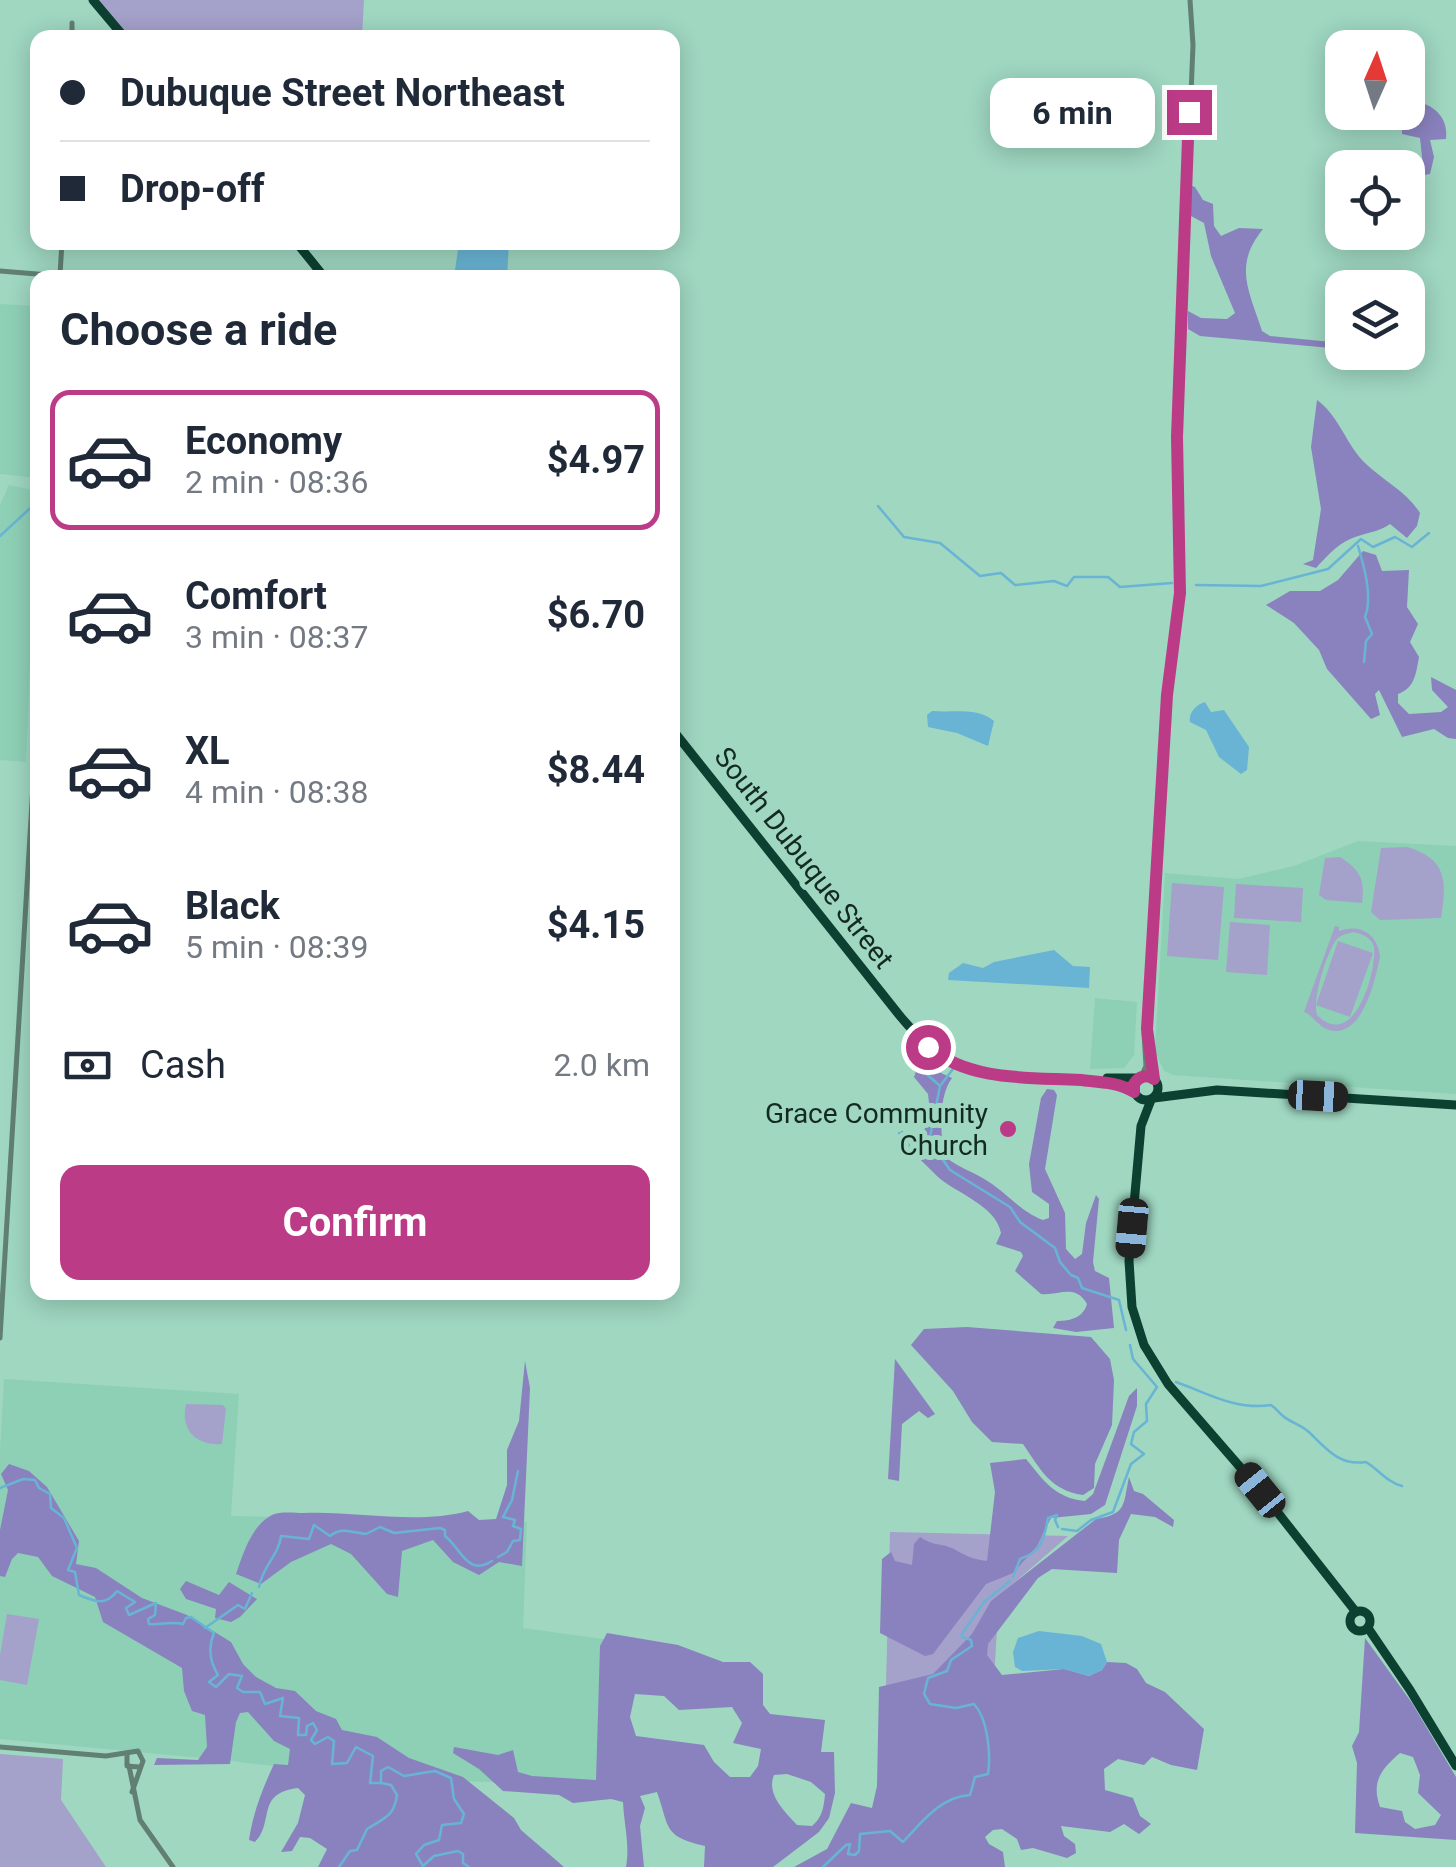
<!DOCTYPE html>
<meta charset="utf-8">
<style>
body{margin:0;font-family:Roboto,sans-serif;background:#f6f6f7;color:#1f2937;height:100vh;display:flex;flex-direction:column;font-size:38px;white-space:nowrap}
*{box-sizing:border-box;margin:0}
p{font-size:32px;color:#747a83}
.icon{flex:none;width:55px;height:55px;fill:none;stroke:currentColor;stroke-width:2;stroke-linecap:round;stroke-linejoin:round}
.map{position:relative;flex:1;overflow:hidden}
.side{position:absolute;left:30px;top:270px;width:650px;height:1030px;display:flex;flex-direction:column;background:#fff;border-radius:20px;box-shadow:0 5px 25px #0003}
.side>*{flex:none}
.guide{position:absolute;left:30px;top:30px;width:650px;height:220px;border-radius:20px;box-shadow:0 5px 25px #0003;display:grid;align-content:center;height:220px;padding:0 30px;background:#fff}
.needle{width:65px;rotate:3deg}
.controls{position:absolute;left:1325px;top:30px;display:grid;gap:20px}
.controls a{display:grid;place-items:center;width:100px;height:100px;border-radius:20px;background:#fff;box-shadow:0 5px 25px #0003;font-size:50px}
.end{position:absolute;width:45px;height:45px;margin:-22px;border:12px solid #bb3b86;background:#fff;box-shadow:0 0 0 5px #fff}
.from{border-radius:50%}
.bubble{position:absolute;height:70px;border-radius:20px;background:#fff;box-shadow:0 5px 25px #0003;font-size:32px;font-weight:700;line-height:70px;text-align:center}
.car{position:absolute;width:30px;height:60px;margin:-30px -15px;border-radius:12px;box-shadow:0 0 8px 2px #0007;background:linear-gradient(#222 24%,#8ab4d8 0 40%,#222 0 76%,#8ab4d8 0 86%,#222 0)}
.guide b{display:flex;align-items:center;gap:35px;height:95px;font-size:38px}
.guide b+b{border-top:2px solid #e0e1e3}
.guide i{width:25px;height:25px;background:#1f2937}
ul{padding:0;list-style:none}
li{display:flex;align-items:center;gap:30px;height:140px;margin:0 20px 15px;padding:0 10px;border:5px solid transparent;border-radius:20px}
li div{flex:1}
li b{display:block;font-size:38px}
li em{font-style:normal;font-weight:700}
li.current{border-color:#bb3b86}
li>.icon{width:90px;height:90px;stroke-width:1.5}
h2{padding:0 30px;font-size:45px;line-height:120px}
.pay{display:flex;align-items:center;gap:25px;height:110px;padding:0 30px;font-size:38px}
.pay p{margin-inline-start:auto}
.primary-button{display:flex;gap:20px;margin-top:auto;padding:20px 30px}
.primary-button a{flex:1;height:115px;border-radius:20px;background:#bb3b86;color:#fff;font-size:40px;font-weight:700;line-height:115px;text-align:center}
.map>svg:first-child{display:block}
</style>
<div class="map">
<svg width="1456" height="1867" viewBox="0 0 1456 1867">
<rect width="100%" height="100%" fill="#9fd7c1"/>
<g fill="#8ed0b6">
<path d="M0 304 37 306V478L0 474Z"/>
<path d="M9 485 37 491 26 762 0 760V505Z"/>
<path d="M1358 841 1456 846V1094L1173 1075 1164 1071 1155 1051 1165 873 1238 879 1294 866Z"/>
<path d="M1095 998 1137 1002 1134 1055 1124 1068 1090 1069Z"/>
<path d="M4 1379 239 1394 231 1516 527 1522 523 1628 603 1639 599 1785 376 1779 232 1761 0 1739V1450Z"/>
</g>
<g fill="#a4a1ca" fill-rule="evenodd">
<path d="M97 0H364L362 37 127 36Z"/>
<path d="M1407 847C1447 859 1447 881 1441 918L1380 920 1371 912 1381 848Z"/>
<path d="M1340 857C1360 870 1365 879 1362 903L1326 900 1319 895 1325 858Z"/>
<path d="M1172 883 1224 887 1218 960 1167 956Z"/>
<path d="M1236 884 1303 888 1301 922 1234 918Z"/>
<path d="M1230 922 1270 925 1267 975 1226 972Z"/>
<path d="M1335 926 1339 927V931C1360 923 1378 934 1380 957 1375 980 1363 1039 1329 1030 1317 1026 1313 1015 1304 1012ZM1353 932C1361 934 1369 936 1373 944 1380 958 1357 1055 1317 1015 1312 1000 1327 949 1338 938 1343 934 1347 934 1353 932Z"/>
<path d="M1338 941 1373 953 1350 1017 1316 1005Z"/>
<path d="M186 1404 223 1405 226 1409 222 1444C196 1446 180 1430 186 1404Z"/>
<path d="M890 1532 1068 1536 999 1596 994 1679 883 1800Z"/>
<path d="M7 1614 39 1619 27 1685 0 1680V1655Z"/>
<path d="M0 1754 63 1759 61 1800 106 1867H0Z"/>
</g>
<g fill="#8982be" fill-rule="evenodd">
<path d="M1412 102C1433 102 1449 118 1446 139L1430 140 1434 157 1430 174 1424 175 1420 138 1402 134 1401 113 1408 112V104Z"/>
<path d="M1190 185 1195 187 1203 200 1213 204 1214 226 1221 236 1239 228 1263 229C1233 266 1249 290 1262 331L1270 336 1342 343V349L1200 336 1188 329V311L1201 318 1227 319 1235 313 1211 256 1204 223 1191 216Z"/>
<path d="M1317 400C1340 417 1346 445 1366 464 1384 481 1407 492 1420 513L1417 526 1407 538 1390 524C1378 532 1370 532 1358 536 1339 542 1329 554 1316 568L1303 564 1313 560 1321 509 1311 447Z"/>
<path d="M1363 551 1376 555 1382 571 1409 570 1407 607 1418 624 1410 642 1419 657C1416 673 1415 688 1398 694V703L1409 714 1441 712 1448 707 1432 690 1431 677 1456 690V739L1448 738 1434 729 1402 737 1379 690 1375 694 1380 715 1371 719 1327 669 1319 650 1294 623 1266 605 1290 591H1320L1338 580Z"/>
<path d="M919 1063 952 1078C938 1097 940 1134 945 1157 961 1169 974 1172 989 1182 1009 1195 1020 1211 1043 1220L1049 1218V1204L1032 1192 1029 1164 1041 1098 1047 1089 1054 1090 1057 1095 1045 1169 1065 1213 1066 1249 1075 1259 1082 1254 1086 1223 1096 1195 1099 1199 1093 1262 1095 1271 1109 1278 1114 1328 1076 1332 1053 1328 1057 1321C1070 1321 1083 1318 1087 1304 1075 1283 1059 1296 1041 1294L1015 1271 1023 1256 1021 1252 996 1244 1001 1233C996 1205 955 1193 937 1176 927 1166 918 1157 908 1148H902L901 1131 922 1132 931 1121 928 1094 914 1077Z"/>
<path d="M967 1327 1091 1337 1110 1359 1114 1380 1112 1425 1095 1464 1094 1488 1083 1495C1050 1490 1041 1470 1023 1444L992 1442 972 1422 953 1391 911 1345 924 1329Z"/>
<path d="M895 1359 935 1414 928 1418 919 1411 902 1424 899 1481 888 1479Z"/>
<path d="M525 1361 530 1388 522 1566 499 1562 479 1575 453 1562 433 1540 402 1551 398 1597 387 1594 351 1554 331 1544 291 1562 261 1584 236 1574C243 1554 251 1526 272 1515 280 1511 295 1513 304 1513 357 1511 417 1525 468 1511L479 1520 496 1519 507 1485V1450L519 1421Z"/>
<path d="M1137 1388V1406L1105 1505 1091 1514 1051 1518 1037 1546 1013 1573 986 1584 933 1654 925 1656 880 1633 882 1559 891 1552 895 1561 912 1565 914 1544 920 1537C932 1546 942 1543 954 1549 966 1556 972 1559 987 1561L995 1492 990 1463 1026 1459C1044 1481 1055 1498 1085 1501L1093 1494 1129 1396Z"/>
<path d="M9 1464 29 1471 47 1487 79 1541 76 1564 96 1568 142 1598 187 1615 231 1642 243 1664 256 1677 276 1688 295 1691 316 1711 336 1719 342 1730 377 1737 409 1758 463 1777 514 1818 521 1830 564 1867H318L327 1849 310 1838 300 1837 292 1851 281 1852 298 1823 305 1795 298 1788C255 1793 275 1822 255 1842L249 1840C253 1813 262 1790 274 1764L288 1765 290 1749 274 1741 248 1712 240 1713 236 1722 230 1764 154 1765 157 1758 198 1760 207 1747 205 1715 192 1711 184 1691 182 1668 103 1622 95 1597 52 1576 38 1557 18 1553 12 1559 5 1577 0 1576V1530L8 1490 1 1474Z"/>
<path d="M1129 1477 1134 1491 1143 1494 1174 1520 1173 1527 1155 1517 1131 1514 1119 1540 1117 1573 1052 1569 1038 1578 988 1644 987 1655 1002 1675 1064 1669 1089 1676 1102 1670 1107 1662 1126 1663 1137 1669 1146 1683 1165 1692 1204 1729 1197 1770 1171 1765 1152 1757 1144 1765 1118 1759 1104 1769 1105 1790 1133 1798 1140 1816 1151 1824 1139 1834 1124 1824 1110 1832 1061 1826 1064 1836 1075 1844 1076 1853 1067 1858 1033 1848 1021 1850 1017 1839 1002 1829 993 1830 985 1837 989 1844 1003 1852 1005 1867H794L827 1849 851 1803 872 1808 877 1786 879 1687 933 1674 972 1634 991 1601 1096 1519C1127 1514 1123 1505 1129 1477Z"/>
<path d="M186 1581 219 1595 229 1582 257 1599 240 1617 231 1622 215 1618 216 1609 186 1599 180 1589Z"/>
<path d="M607 1633 678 1645 723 1662H750L763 1674V1705L770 1714 825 1720 821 1752H834L835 1793 829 1818 819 1832 773 1867H704L705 1846C663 1836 670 1829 657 1792L640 1796 645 1808 640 1826 644 1867H626C630 1844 624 1825 623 1802L611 1799 573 1803 559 1795 503 1791 479 1769 453 1753 454 1747 498 1755 513 1750 518 1772 532 1776 596 1780 600 1646ZM635 1694 664 1696 679 1710 732 1707 742 1723 733 1743 761 1749 758 1766 750 1777H730L714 1762 704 1745 636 1736 630 1717ZM787 1774 811 1782 825 1794C824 1807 822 1818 812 1826L797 1825C784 1811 766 1794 774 1775Z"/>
<path d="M1365 1638 1412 1703 1456 1777V1840L1355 1833 1357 1763 1352 1746 1359 1732ZM1400 1753 1413 1757 1420 1775 1418 1793 1441 1815 1435 1825 1415 1829 1405 1822 1402 1811 1380 1807C1371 1782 1381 1769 1400 1753Z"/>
</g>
<g fill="#69b4d5">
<path d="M459 243H509L507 277H454Z"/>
<path d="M1205 702 1211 712 1224 710 1249 747 1247 770 1241 774 1219 757 1206 730 1190 722C1188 713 1197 704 1205 702Z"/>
<path d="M932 711C953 713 977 707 994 721L988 746 957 733 928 727 927 715Z"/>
<path d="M1054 950 1073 966 1090 967 1089 988 948 980 949 973 963 963 983 968 994 962Z"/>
<path d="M1039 1631 1082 1636 1101 1644 1107 1662 1102 1670 1089 1676 1064 1669 1022 1671 1015 1667 1013 1652 1018 1638Z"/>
</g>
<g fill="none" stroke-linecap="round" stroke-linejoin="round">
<g stroke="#69b4d5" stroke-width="2.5">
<path d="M878 506 904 537 940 543 980 576 1001 573 1015 585 1054 581 1067 586 1074 577H1108L1120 587 1172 583"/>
<path d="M0 536 38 501"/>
<path d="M1358 546C1364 566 1373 597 1365 617L1372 634 1366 641 1364 662"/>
<path d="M1196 585 1261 586 1328 569 1361 539 1373 547 1395 537 1412 547 1429 533"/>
<path d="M914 1063 939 1085"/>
<path d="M953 1069 940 1086 929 1142 932 1151 939 1154 950 1170 1010 1207 1020 1222 1055 1248 1060 1262 1071 1275 1078 1278 1082 1288 1119 1300 1126 1330"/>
<path d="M899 1133 926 1142"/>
<path d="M1176 1382C1205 1392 1236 1411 1271 1405 1276 1408 1279 1413 1283 1416 1291 1423 1303 1425 1311 1434 1328 1451 1341 1466 1366 1462 1379 1470 1387 1482 1402 1486"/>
<path d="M0 1488 23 1479 35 1480 39 1488 50 1494 51 1508 64 1518 77 1548 68 1570 75 1572 79 1595C95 1602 106 1606 117 1591L135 1602 126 1608 129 1615 156 1603 155 1615 148 1619 149 1624C161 1625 172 1621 183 1624L186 1618 191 1617 214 1633C208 1647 210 1662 218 1675L209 1682 216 1687 229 1674 242 1676 237 1688 243 1692H260L265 1704 283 1698 280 1716 299 1718 298 1735H306L307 1726 313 1723 317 1730 311 1740 315 1744 328 1737 334 1741 332 1764 347 1763 356 1747 373 1756 370 1783H381V1771L388 1767 404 1776 435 1771 451 1778 454 1799 464 1814 461 1823 442 1825 439 1840 424 1845 416 1854 423 1866 434 1856 458 1851 463 1854V1863L469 1867"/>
<path d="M1062 1529 1077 1531 1091 1520 1113 1512 1131 1464 1144 1454 1131 1444 1134 1432 1147 1421 1146 1404 1157 1387 1133 1359 1130 1345"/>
<path d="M498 1557 507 1552 513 1541 520 1540 521 1529 513 1526 515 1520 503 1517 512 1500 518 1471"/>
<path d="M1013 1577 1020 1559C1042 1551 1044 1540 1048 1518L1057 1515 1055 1520 1058 1527"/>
<path d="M259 1587C262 1567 279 1555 281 1536L309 1539 314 1525 330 1536C342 1526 353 1533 366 1534L380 1527 394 1533 440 1528 445 1530V1536C461 1548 467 1577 492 1561"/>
<path d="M205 1628 238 1605 245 1609 252 1593"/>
<path d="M339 1867 350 1851 357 1850 367 1829C384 1818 394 1817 397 1795L391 1785 381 1783"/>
<path d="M823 1867 846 1845 850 1844 848 1854 855 1855 859 1851 860 1834 890 1831 903 1842C922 1822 940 1797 970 1795L975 1777 988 1774C991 1754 988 1719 974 1704L956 1708 930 1704 924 1694 928 1678 947 1671 951 1660 972 1646 971 1640 962 1637V1634L984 1602 1010 1581"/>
</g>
<g stroke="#617f73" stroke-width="5">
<path d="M72 38V23"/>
<path d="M0 271 86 278"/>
<path d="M60 275 62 242"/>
<path d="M1141 1077 1146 1066 1144 1033 1147 1029"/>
<path d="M1155 1079 1147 1029 1167 695 1179 593 1177 437 1193 45 1190 0"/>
<path d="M0 1338 38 701"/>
<path d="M0 1747 106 1756 138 1751 143 1761 132 1792"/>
<path d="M127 1753V1766L139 1767"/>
<path d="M129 1766 140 1820 173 1867"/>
</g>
<g stroke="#0c4030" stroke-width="9">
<path d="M93 0 125 38"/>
<path d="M296 242 325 278"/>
<path d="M672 729 900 1016C954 1082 996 1075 1074 1080 1094 1081 1117 1081 1134 1092"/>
<circle cx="1146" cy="1088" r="12"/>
<path d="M1107 1078H1139"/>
<path d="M1154 1098 1217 1090 1456 1105"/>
<path d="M1151 1100 1141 1126 1129 1261 1132 1307 1144 1345 1168 1384 1260 1490 1356 1612"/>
<circle cx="1360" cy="1621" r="10"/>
<path d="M1368 1628 1410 1690 1456 1766"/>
</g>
</g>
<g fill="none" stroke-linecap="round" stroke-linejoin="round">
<path stroke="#bb3b86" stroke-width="12" d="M928 1047C971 1082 1029 1077 1081 1080 1099 1082 1118 1082 1134 1092V1084C1139 1076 1147 1074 1154 1079L1147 1029 1167 695 1180 593 1177 437 1189 112"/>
</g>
<circle fill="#bb3b86" stroke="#9fd7c1" stroke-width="4" cx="1008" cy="1129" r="10"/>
<g text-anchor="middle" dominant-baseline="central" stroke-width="10" stroke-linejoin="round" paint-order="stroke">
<g font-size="28" fill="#132a22" stroke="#9fd7c1">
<text transform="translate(804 858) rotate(52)">South Dubuque Street</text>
</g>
<g font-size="28" fill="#132a22" stroke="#9fd7c1" text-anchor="end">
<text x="988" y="1113">Grace Community<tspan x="988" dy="32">Church</tspan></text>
</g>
</g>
</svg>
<div class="controls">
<a><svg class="needle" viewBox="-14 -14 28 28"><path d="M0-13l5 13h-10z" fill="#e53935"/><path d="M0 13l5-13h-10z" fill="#747a83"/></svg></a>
<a><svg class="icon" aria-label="locate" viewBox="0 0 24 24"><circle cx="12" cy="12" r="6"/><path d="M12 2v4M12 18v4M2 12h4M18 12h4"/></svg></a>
<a><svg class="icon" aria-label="layers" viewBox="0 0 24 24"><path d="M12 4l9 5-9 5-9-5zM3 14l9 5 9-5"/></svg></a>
</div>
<i class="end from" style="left:928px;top:1047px"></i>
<i class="end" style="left:1189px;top:112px"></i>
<div class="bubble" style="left:990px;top:78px;width:165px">6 min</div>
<i class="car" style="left:1318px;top:1096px;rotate:93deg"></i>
<i class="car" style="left:1132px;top:1228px;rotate:185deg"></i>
<i class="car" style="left:1260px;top:1490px;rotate:321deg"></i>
<div class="guide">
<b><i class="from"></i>Dubuque Street Northeast</b>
<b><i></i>Drop-off</b>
</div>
<section class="side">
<h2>Choose a ride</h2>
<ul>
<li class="current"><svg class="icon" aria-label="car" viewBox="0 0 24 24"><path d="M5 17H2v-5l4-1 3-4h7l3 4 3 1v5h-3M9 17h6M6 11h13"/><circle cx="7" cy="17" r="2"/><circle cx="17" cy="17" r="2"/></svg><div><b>Economy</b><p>2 min · 08:36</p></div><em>$4.97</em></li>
<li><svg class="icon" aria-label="car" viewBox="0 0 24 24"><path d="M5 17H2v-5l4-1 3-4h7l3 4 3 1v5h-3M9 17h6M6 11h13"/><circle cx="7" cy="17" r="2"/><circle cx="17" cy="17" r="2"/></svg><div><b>Comfort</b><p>3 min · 08:37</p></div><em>$6.70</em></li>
<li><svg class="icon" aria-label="car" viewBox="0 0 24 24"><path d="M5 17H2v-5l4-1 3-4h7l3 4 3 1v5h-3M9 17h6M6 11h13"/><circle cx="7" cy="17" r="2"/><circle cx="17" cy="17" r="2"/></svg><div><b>XL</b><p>4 min · 08:38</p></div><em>$8.44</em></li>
<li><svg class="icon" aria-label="car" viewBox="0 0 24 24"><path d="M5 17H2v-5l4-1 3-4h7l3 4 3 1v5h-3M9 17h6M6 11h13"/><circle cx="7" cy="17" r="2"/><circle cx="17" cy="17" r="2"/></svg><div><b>Black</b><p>5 min · 08:39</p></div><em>$4.15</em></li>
</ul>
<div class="pay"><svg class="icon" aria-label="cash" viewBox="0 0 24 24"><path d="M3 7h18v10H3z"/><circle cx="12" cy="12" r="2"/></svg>Cash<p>2.0 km</p></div>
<div class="primary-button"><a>Confirm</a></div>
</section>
</div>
